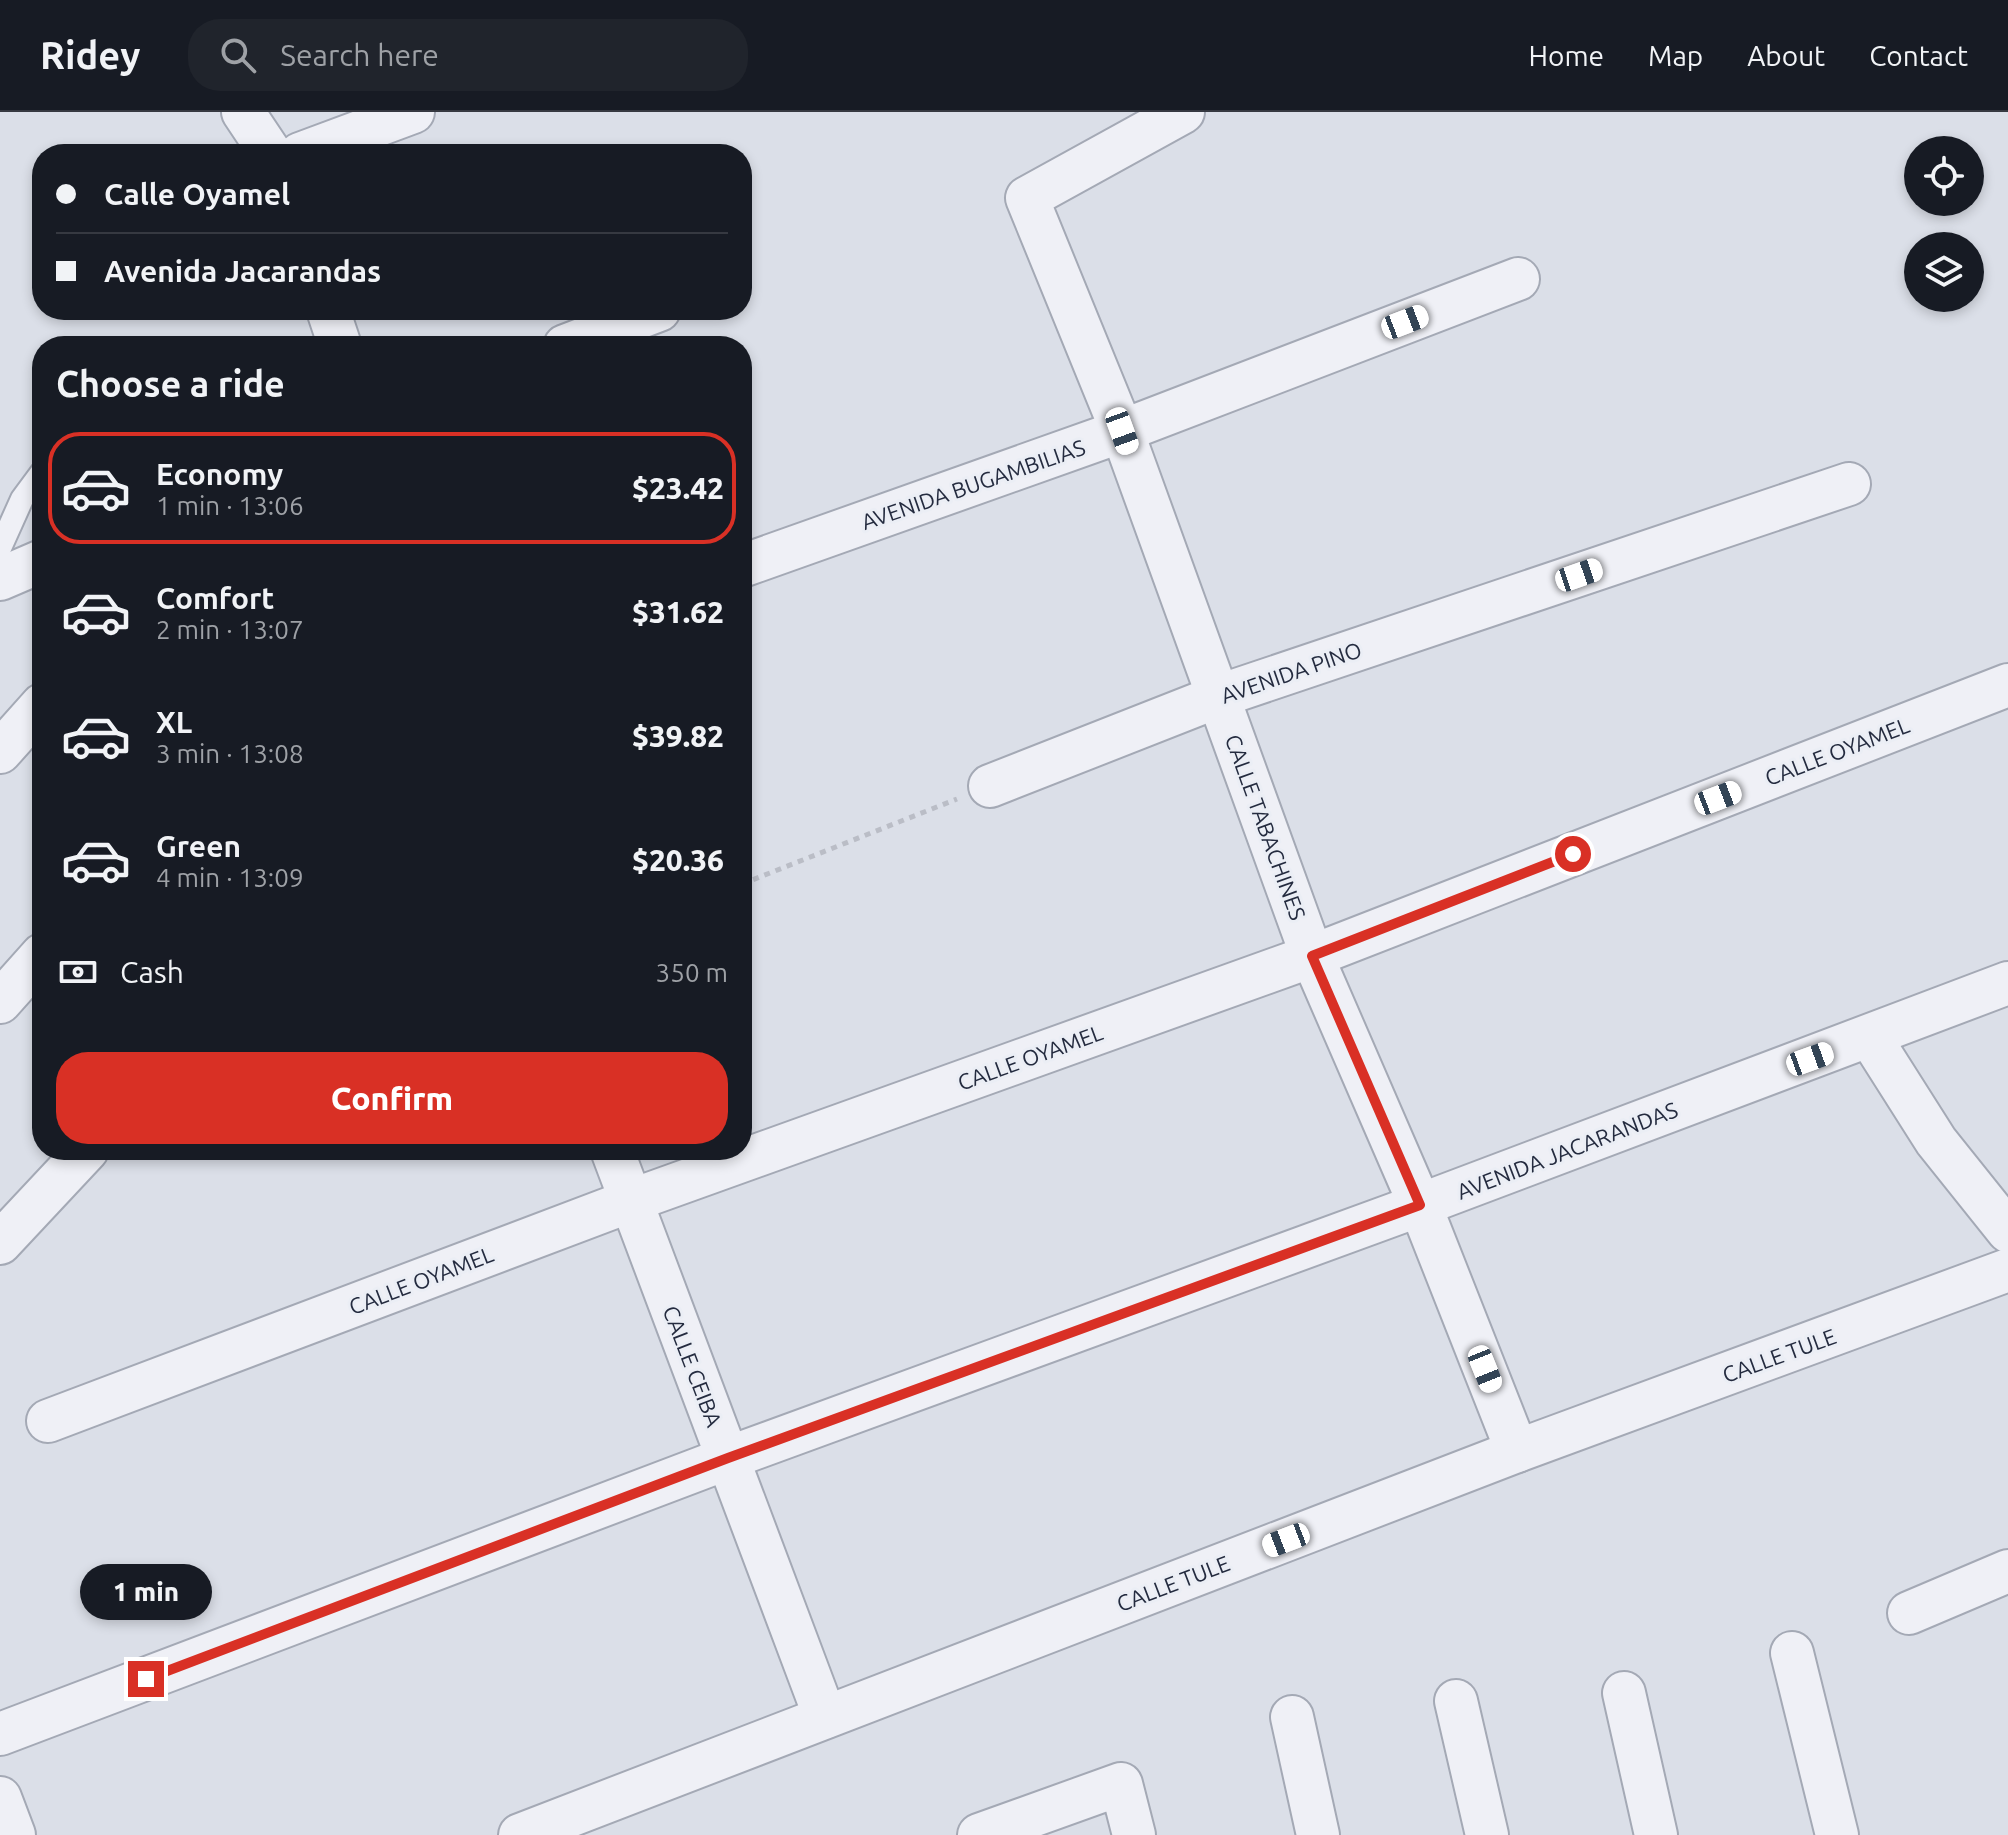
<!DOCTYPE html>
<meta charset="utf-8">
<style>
body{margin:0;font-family:Ubuntu,sans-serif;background:#20242c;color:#f1f3f6;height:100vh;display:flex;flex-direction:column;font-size:30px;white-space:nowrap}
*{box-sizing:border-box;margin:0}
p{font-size:26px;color:#9ea1a6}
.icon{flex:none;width:44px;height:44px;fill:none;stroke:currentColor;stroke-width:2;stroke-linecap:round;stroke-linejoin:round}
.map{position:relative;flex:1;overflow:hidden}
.panel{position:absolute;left:32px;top:224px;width:720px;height:824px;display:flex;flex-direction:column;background:#171b24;border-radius:32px;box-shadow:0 4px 12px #0003}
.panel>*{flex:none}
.top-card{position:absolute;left:32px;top:32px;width:720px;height:176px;border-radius:32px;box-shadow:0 4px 12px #0003;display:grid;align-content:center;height:176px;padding:0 24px;background:#171b24}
.controls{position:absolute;left:1904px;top:24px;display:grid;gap:16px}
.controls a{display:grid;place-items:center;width:80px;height:80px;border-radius:50%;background:#171b24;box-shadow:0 4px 12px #0003;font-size:40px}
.end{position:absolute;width:36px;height:36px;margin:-18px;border:10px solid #d93025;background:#fff;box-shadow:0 0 0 4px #fff}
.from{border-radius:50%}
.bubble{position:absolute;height:56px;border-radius:28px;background:#171b24;box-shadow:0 4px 12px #0003;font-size:26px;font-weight:800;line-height:56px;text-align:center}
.car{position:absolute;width:24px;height:48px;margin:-24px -12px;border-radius:10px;box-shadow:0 0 6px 2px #0007;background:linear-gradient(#fff 24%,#345 0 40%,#fff 0 76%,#345 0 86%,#fff 0)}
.top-card b{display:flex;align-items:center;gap:28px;height:76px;font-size:30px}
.top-card b+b{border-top:2px solid #363941}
.top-card i{width:20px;height:20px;background:#f1f3f6}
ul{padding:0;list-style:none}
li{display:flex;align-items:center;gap:24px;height:112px;margin:0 16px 12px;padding:0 8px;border:4px solid transparent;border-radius:32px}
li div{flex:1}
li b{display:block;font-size:30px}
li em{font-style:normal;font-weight:800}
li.on{border-color:#d93025}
li>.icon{width:72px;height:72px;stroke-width:1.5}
h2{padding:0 24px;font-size:36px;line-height:96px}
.pay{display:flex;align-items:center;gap:20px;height:88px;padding:0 24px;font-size:30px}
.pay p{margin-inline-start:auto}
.cta{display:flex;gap:16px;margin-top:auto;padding:16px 24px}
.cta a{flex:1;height:92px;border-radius:32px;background:#d93025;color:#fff;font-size:32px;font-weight:800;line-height:92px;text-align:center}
header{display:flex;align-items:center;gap:48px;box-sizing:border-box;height:112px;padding:0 40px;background:#171b24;border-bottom:2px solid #363941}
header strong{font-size:38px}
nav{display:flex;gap:44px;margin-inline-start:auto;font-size:28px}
.search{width:560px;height:72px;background:#20242c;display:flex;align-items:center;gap:20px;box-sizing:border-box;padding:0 28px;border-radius:32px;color:#9ea1a6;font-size:30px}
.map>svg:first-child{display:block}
</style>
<header>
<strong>Ridey</strong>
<div class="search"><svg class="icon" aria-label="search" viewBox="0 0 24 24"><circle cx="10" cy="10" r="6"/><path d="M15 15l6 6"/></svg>Search here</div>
<nav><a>Home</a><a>Map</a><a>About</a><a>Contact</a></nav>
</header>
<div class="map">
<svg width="2008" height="1723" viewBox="0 0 2008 1723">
<rect width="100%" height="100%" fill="#dbdfe8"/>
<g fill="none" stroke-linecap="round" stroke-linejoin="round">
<defs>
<path id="lane" d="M0 436 22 387 42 360"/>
<g id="street">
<path d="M243 0 271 42"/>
<path d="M1183 0 1027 86 1122 319 1312 844 1420 1093 1517 1339"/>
<path d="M300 42 413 0"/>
<path d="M328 198 340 234"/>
<path d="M565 234 659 198"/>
<path d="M742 454 1122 319 1518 167"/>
<path d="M0 467 42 449"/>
<path d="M0 640 42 593"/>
<path d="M990 674 1219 584 1849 372"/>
<path d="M0 890 42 843"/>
<path d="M1870 925 1936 1029 2008 1119"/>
<path d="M612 1038 825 1605"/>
<path d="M0 1131 87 1038"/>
<path d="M48 1309 630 1089 1312 844 2008 573"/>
<path d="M1909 1501 2008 1459"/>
<path d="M1792 1541 1837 1723"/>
<path d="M1624 1581 1656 1723"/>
<path d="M1456 1589 1487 1723"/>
<path d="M1292 1605 1318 1723"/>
<path d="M0 1622 728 1346 1420 1093 2008 871"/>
<path d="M0 1686 14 1723"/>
<path d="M520 1723 1517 1339 2008 1158"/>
<path d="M979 1723 1121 1672 1134 1723"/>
</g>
</defs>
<use href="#lane" stroke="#a4a9b5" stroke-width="26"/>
<use href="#street" stroke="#a4a9b5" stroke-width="46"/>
<path stroke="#babdc6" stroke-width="5" stroke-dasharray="6 6" stroke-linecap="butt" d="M742 772 957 687"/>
<use href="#lane" stroke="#eff0f6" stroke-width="22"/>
<use href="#street" stroke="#eff0f6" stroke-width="42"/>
</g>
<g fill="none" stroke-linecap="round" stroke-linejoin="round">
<path stroke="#d93025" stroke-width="10" d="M146 1567 728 1346 1420 1093 1312 844 1573 742"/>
</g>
<g text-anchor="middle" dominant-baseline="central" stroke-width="6" stroke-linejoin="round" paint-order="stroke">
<g font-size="22" fill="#242b3f" stroke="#ebeef5">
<text transform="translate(973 372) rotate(-19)">AVENIDA BUGAMBILIAS</text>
<text transform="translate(1291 560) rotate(-19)">AVENIDA PINO</text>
<text transform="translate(1837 639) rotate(-21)">CALLE OYAMEL</text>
<text transform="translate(1266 715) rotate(70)">CALLE TABACHINES</text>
<text transform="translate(1030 945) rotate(-20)">CALLE OYAMEL</text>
<text transform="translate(1567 1038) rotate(-21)">AVENIDA JACARANDAS</text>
<text transform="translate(421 1168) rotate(-21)">CALLE OYAMEL</text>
<text transform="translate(1779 1243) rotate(-20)">CALLE TULE</text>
<text transform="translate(693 1254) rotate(69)">CALLE CEIBA</text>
<text transform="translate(1173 1471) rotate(-21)">CALLE TULE</text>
</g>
</g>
</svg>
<div class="controls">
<a><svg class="icon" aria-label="locate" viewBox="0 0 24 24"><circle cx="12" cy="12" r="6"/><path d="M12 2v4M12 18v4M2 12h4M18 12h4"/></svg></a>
<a><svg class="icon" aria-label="layers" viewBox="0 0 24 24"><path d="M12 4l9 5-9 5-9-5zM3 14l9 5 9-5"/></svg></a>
</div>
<i class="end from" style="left:1573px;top:742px"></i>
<i class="end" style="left:146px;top:1567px"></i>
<div class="bubble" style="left:80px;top:1452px;width:132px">1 min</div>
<i class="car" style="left:1405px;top:210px;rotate:69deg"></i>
<i class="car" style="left:1122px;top:319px;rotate:160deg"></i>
<i class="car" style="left:1579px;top:463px;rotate:71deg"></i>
<i class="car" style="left:1718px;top:686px;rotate:69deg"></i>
<i class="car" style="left:1810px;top:947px;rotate:70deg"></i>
<i class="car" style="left:1485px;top:1257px;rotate:158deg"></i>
<i class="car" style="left:1286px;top:1428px;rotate:249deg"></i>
<div class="top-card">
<b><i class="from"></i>Calle Oyamel</b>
<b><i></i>Avenida Jacarandas</b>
</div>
<section class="panel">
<h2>Choose a ride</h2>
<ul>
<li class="on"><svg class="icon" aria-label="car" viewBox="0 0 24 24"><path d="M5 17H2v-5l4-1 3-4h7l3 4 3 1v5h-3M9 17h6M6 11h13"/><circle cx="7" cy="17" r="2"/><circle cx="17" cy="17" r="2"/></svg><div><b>Economy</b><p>1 min · 13:06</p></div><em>$23.42</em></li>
<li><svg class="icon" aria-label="car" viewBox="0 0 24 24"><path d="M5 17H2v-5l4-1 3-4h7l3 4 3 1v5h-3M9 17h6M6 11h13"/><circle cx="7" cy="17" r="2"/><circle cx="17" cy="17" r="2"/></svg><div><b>Comfort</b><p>2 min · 13:07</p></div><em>$31.62</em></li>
<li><svg class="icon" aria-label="car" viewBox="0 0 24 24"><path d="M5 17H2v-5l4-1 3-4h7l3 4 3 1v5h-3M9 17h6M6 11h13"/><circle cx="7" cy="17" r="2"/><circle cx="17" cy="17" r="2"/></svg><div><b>XL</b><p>3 min · 13:08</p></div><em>$39.82</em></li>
<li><svg class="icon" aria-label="car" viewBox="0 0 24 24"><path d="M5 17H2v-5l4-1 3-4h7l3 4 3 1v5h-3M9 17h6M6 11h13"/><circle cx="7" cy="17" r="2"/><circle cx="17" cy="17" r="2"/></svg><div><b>Green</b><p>4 min · 13:09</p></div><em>$20.36</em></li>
</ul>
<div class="pay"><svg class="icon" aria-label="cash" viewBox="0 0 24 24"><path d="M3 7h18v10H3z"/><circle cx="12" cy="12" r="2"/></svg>Cash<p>350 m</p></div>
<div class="cta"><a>Confirm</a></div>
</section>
</div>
